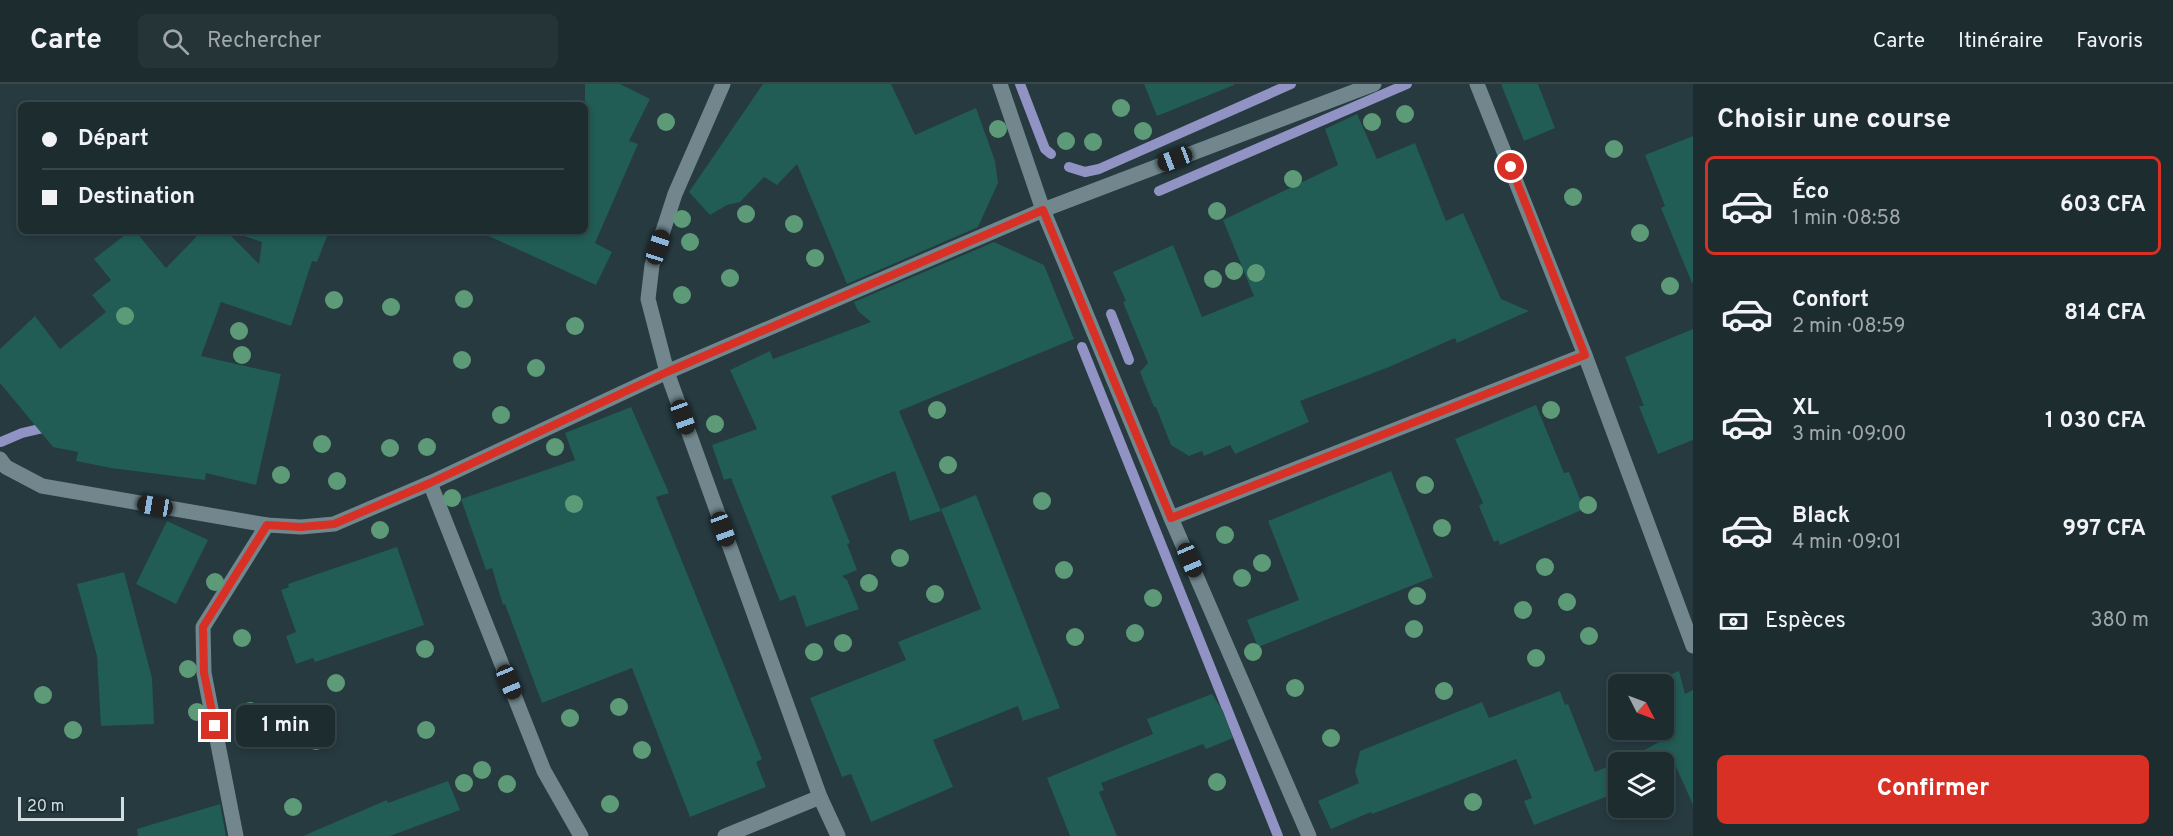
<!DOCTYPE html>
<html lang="fr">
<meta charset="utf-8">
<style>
body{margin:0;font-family:Overpass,sans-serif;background:#253437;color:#f1f3f6;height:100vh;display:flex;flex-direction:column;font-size:22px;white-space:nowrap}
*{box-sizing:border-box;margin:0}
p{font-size:20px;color:#a0a7aa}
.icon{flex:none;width:33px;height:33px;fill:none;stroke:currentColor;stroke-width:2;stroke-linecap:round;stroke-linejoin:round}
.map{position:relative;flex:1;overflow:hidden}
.details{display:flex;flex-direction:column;background:#1c2c2f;width:480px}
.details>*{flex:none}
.hud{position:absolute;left:18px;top:18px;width:570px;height:132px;border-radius:9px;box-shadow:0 3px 9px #0003,0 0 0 2px #3a484b;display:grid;align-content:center;height:132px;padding:0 24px;background:#1c2c2f}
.needle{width:39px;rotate:132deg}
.controls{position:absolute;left:1608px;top:590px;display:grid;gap:12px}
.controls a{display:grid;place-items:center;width:66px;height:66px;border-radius:9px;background:#1c2c2f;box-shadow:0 3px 9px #0003,0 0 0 2px #3a484b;font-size:30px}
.scale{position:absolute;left:18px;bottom:15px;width:106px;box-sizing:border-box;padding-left:6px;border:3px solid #d2dde1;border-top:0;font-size:16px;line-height:21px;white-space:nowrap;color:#d2dde1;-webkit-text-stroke:4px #1c2f35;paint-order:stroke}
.end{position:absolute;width:27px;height:27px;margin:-14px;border:8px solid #d93025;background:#fff;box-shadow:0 0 0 3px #fff}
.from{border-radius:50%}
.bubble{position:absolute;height:42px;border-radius:9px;background:#1c2c2f;box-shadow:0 3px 9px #0003,0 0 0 2px #3a484b;font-size:20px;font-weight:700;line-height:42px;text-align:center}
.car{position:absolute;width:18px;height:36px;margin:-18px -9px;border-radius:8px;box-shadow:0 0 4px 2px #0007;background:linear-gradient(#222 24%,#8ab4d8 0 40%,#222 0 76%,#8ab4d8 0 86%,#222 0)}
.hud b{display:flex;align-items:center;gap:21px;height:57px;font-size:22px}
.hud b+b{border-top:2px solid #3a484b}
.hud i{width:15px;height:15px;background:#f1f3f6}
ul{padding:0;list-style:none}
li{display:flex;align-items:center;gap:18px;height:99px;margin:0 12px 9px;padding:0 12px;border:3px solid transparent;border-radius:9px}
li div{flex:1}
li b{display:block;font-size:22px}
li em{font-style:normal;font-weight:700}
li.selected{border-color:#d93025}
li>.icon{width:54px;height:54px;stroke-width:1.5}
h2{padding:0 24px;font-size:27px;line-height:72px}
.pay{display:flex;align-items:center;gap:15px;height:66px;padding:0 24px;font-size:22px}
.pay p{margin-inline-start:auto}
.action{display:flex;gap:12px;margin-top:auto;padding:12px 24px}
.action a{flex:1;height:69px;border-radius:9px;background:#d93025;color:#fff;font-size:24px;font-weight:700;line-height:69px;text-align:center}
header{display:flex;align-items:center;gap:36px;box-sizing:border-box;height:84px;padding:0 30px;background:#1c2c2f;border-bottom:2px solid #3a484b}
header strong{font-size:28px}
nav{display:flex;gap:33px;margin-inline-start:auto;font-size:21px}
.search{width:420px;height:54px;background:#253437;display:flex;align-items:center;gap:15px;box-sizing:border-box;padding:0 21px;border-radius:9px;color:#a0a7aa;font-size:22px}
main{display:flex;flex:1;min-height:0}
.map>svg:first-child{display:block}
</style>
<header>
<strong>Carte</strong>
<div class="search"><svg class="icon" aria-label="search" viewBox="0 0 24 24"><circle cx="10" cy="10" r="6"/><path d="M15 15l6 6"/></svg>Rechercher</div>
<nav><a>Carte</a><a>Itinéraire</a><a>Favoris</a></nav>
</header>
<main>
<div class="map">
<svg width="1693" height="752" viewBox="0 0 1693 752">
<rect width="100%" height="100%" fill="#263a3f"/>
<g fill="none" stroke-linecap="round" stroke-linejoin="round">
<g stroke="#9193c4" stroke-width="10">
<path d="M1020 0 1045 65 1051 70"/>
<path d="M1069 83 1085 88 1099 85 1291 0"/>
<path d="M1159 107 1407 0"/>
<path d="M1111 230 1129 276"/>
<path d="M1082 263 1278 752"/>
<path d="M1 358 22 349 52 342"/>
</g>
</g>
<g fill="#215c55">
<path d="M585 0H620L650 15 629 57 638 60 595 159 612 168 596 201 478 147H585Z"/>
<path d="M763 0H891L915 51 976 24 995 77 998 99 978 143 847 200 797 80 777 101 764 93 740 118 727 121 710 131 689 108Z"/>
<path d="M1144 0H1234V1L1157 32Z"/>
<path d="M1501 0H1538L1555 44 1524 57Z"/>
<path d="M1357 30 1377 75 1415 59 1446 137 1463 129 1501 215 1529 227 1457 259 1455 254 1389 283 1300 317 1309 338 1235 370 1230 361 1204 372 1202 367 1189 372 1171 361 1156 323H1154L1140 288 1148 279 1123 218 1126 217 1113 188 1173 161 1202 233 1254 212 1223 136 1338 81 1325 45Z"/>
<path d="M1693 52V198L1692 199 1661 124 1665 122 1645 71Z"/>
<path d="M130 147H135L166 184 202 147H226L259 180 262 158 241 151V147H329L317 178 312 177 291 242 221 218 201 272 281 290 256 401 206 389 205 396 111 384 76 377 78 368 53 363 0 299V265L35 232 60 265 106 228 92 211 111 196 94 175Z"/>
<path d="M994 158 1044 181 1074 255 899 327 941 427 910 437 895 387 831 412 850 459 847 460 857 486 842 492 847 496 859 525 806 543 795 511 780 517 731 394 724 396 712 361 757 345 730 286 770 267 773 275 871 238 858 227 854 218Z"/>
<path d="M1693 245V356L1658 370 1639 322H1644L1625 273Z"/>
<path d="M1536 321 1564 389 1569 388 1584 425 1500 461 1498 456 1494 458 1479 422 1483 419 1455 355Z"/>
<path d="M631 323 669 409 656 413 762 675 756 678 766 703 690 733 632 584 542 619 505 520 503 521 492 484 486 486 461 415 575 376 565 349Z"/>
<path d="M1391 387 1433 493 1258 563 1247 536 1299 516 1268 437Z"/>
<path d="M976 411 1060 624 1023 637 1018 622 933 656 953 703 871 738 851 690 842 693 810 614 906 576 898 558 981 525 941 425Z"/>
<path d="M167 437 208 456 176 520 136 500Z"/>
<path d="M397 463 424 541 315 578 313 574 296 580 286 552 296 548 281 506 289 503 288 500Z"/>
<path d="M124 488 152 594 154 640 101 642 97 572 77 500Z"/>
<path d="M1679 587 1685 610 1693 606V721L1674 678H1624L1664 655 1659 645H1664V600H1648Z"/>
<path d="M1560 607 1565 621 1568 620 1595 688 1618 678V708L1534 741 1524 717 1532 714 1516 675 1372 730 1371 728 1331 745 1318 717 1359 699 1355 688 1360 667 1482 618 1489 634Z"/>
<path d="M1212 610 1223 627 1233 654 1206 665 1203 660 1101 699 1104 706 1099 708 1117 752H1070L1047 694 1153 650 1147 635Z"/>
<path d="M448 697 460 726 390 752H303L387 716 388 719Z"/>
<path d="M220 720 226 752H138L137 745Z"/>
</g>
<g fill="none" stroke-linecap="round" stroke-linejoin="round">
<g stroke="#71878d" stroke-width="15">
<path d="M723 0 675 110 652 181 648 215 667 288 820 713 838 752"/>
<path d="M1000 0 1043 126 1171 434 1309 752"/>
<path d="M1477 0 1585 271 1693 562"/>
<path d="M0 375 6 383 42 402 267 441 301 443 334 440 430 399 667 288 1043 126 1374 0"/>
<path d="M430 399 544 687 581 752"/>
<path d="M1171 434 1585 271"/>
<path d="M236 752 204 589 203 543 267 441"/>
<path d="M725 752 820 713"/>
</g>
</g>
<g fill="#5c9a78">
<circle cx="1121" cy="24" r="9"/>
<circle cx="1405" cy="30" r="9"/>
<circle cx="666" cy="38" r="9"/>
<circle cx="1372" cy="38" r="9"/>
<circle cx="998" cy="45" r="9"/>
<circle cx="1143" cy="47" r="9"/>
<circle cx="1066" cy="57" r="9"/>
<circle cx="1093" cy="58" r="9"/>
<circle cx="1614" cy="65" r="9"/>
<circle cx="1293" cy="95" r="9"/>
<circle cx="1573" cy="113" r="9"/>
<circle cx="1217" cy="127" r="9"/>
<circle cx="746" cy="130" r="9"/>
<circle cx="682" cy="135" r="9"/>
<circle cx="794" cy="140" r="9"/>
<circle cx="1640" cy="149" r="9"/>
<circle cx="690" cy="158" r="9"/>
<circle cx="815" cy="174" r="9"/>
<circle cx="1234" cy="187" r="9"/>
<circle cx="1256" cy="189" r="9"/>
<circle cx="730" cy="194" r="9"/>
<circle cx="1213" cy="195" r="9"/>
<circle cx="1670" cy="202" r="9"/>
<circle cx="682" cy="211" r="9"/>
<circle cx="464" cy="215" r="9"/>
<circle cx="334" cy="216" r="9"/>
<circle cx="391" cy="223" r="9"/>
<circle cx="125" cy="232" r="9"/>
<circle cx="575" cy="242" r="9"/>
<circle cx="239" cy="247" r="9"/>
<circle cx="242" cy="271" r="9"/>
<circle cx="462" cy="276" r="9"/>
<circle cx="536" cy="284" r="9"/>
<circle cx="937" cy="326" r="9"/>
<circle cx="1551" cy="326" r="9"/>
<circle cx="501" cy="331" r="9"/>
<circle cx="715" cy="340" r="9"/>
<circle cx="322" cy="360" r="9"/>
<circle cx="427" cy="363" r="9"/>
<circle cx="555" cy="363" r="9"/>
<circle cx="390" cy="364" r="9"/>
<circle cx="948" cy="381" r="9"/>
<circle cx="281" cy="391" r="9"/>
<circle cx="337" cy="397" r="9"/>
<circle cx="1425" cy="401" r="9"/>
<circle cx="452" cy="414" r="9"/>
<circle cx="1042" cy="417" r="9"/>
<circle cx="574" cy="420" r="9"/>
<circle cx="1588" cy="421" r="9"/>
<circle cx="1442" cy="444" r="9"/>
<circle cx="380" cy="446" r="9"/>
<circle cx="1225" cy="451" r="9"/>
<circle cx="900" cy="474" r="9"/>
<circle cx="1262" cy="479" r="9"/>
<circle cx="1545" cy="483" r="9"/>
<circle cx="1064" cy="486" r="9"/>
<circle cx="1242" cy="494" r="9"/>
<circle cx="215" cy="498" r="9"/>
<circle cx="869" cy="499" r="9"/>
<circle cx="935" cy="510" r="9"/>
<circle cx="1417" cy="512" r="9"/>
<circle cx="1153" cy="514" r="9"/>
<circle cx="1567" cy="518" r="9"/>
<circle cx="1523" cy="526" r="9"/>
<circle cx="1414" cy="545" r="9"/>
<circle cx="1135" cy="549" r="9"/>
<circle cx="1589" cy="552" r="9"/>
<circle cx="1075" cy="553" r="9"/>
<circle cx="242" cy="554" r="9"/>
<circle cx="843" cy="559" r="9"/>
<circle cx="425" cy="565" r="9"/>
<circle cx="814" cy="568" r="9"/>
<circle cx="1253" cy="568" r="9"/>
<circle cx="1536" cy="574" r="9"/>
<circle cx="188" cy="585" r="9"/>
<circle cx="336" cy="599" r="9"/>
<circle cx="1295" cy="604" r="9"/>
<circle cx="1444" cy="607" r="9"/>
<circle cx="43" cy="611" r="9"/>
<circle cx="619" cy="623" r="9"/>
<circle cx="250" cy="627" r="9"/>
<circle cx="197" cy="628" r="9"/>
<circle cx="570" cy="634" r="9"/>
<circle cx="73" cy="646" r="9"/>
<circle cx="426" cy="646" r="9"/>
<circle cx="1331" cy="654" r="9"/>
<circle cx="316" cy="657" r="9"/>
<circle cx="642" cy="666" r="9"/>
<circle cx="482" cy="686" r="9"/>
<circle cx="1217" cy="698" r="9"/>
<circle cx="464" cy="699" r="9"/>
<circle cx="507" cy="700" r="9"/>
<circle cx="1473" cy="718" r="9"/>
<circle cx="610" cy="720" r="9"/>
<circle cx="293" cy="723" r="9"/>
</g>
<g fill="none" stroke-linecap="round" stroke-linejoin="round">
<path stroke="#d93025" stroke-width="8" d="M215 642 204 589 203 543 267 441 301 443 334 440 430 399 667 288 1043 126 1171 434 1585 271 1511 83"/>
</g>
</svg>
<div class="controls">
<a><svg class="needle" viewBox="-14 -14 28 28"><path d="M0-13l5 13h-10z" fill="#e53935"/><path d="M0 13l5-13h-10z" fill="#a0a7aa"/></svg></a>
<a><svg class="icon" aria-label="layers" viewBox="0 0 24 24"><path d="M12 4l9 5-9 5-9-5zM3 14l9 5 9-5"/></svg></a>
</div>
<div class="scale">20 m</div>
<i class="end from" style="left:1511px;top:83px"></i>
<i class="end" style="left:215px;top:642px"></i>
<div class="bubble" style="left:236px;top:621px;width:99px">1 min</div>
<i class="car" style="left:1175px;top:75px;rotate:249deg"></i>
<i class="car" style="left:658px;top:163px;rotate:18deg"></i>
<i class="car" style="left:683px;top:333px;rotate:160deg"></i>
<i class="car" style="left:155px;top:422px;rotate:280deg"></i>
<i class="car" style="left:723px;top:445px;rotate:160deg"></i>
<i class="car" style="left:1190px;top:476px;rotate:157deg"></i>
<i class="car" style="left:509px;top:598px;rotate:158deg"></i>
<div class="hud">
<b><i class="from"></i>Départ</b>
<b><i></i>Destination</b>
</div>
</div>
<section class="details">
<h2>Choisir une course</h2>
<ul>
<li class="selected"><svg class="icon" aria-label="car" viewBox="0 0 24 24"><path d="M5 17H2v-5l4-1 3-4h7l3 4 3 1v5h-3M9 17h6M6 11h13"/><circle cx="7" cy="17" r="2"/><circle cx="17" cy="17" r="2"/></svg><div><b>Éco</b><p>1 min · 08:58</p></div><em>603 CFA</em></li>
<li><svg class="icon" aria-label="car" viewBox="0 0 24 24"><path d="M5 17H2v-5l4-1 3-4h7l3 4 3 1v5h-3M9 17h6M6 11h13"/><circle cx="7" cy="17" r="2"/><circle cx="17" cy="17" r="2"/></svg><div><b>Confort</b><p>2 min · 08:59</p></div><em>814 CFA</em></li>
<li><svg class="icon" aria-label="car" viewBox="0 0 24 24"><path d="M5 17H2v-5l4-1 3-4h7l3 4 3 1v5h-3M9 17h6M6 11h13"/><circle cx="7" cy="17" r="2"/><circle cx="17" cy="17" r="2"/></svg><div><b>XL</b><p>3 min · 09:00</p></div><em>1 030 CFA</em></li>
<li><svg class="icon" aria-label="car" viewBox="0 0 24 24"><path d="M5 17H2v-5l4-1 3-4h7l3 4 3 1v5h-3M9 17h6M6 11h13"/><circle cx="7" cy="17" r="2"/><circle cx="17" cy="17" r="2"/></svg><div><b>Black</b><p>4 min · 09:01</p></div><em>997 CFA</em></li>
</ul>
<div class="pay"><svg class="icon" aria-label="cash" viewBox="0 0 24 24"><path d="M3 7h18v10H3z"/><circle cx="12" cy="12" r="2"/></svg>Espèces<p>380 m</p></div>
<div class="action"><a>Confirmer</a></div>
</section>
</main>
